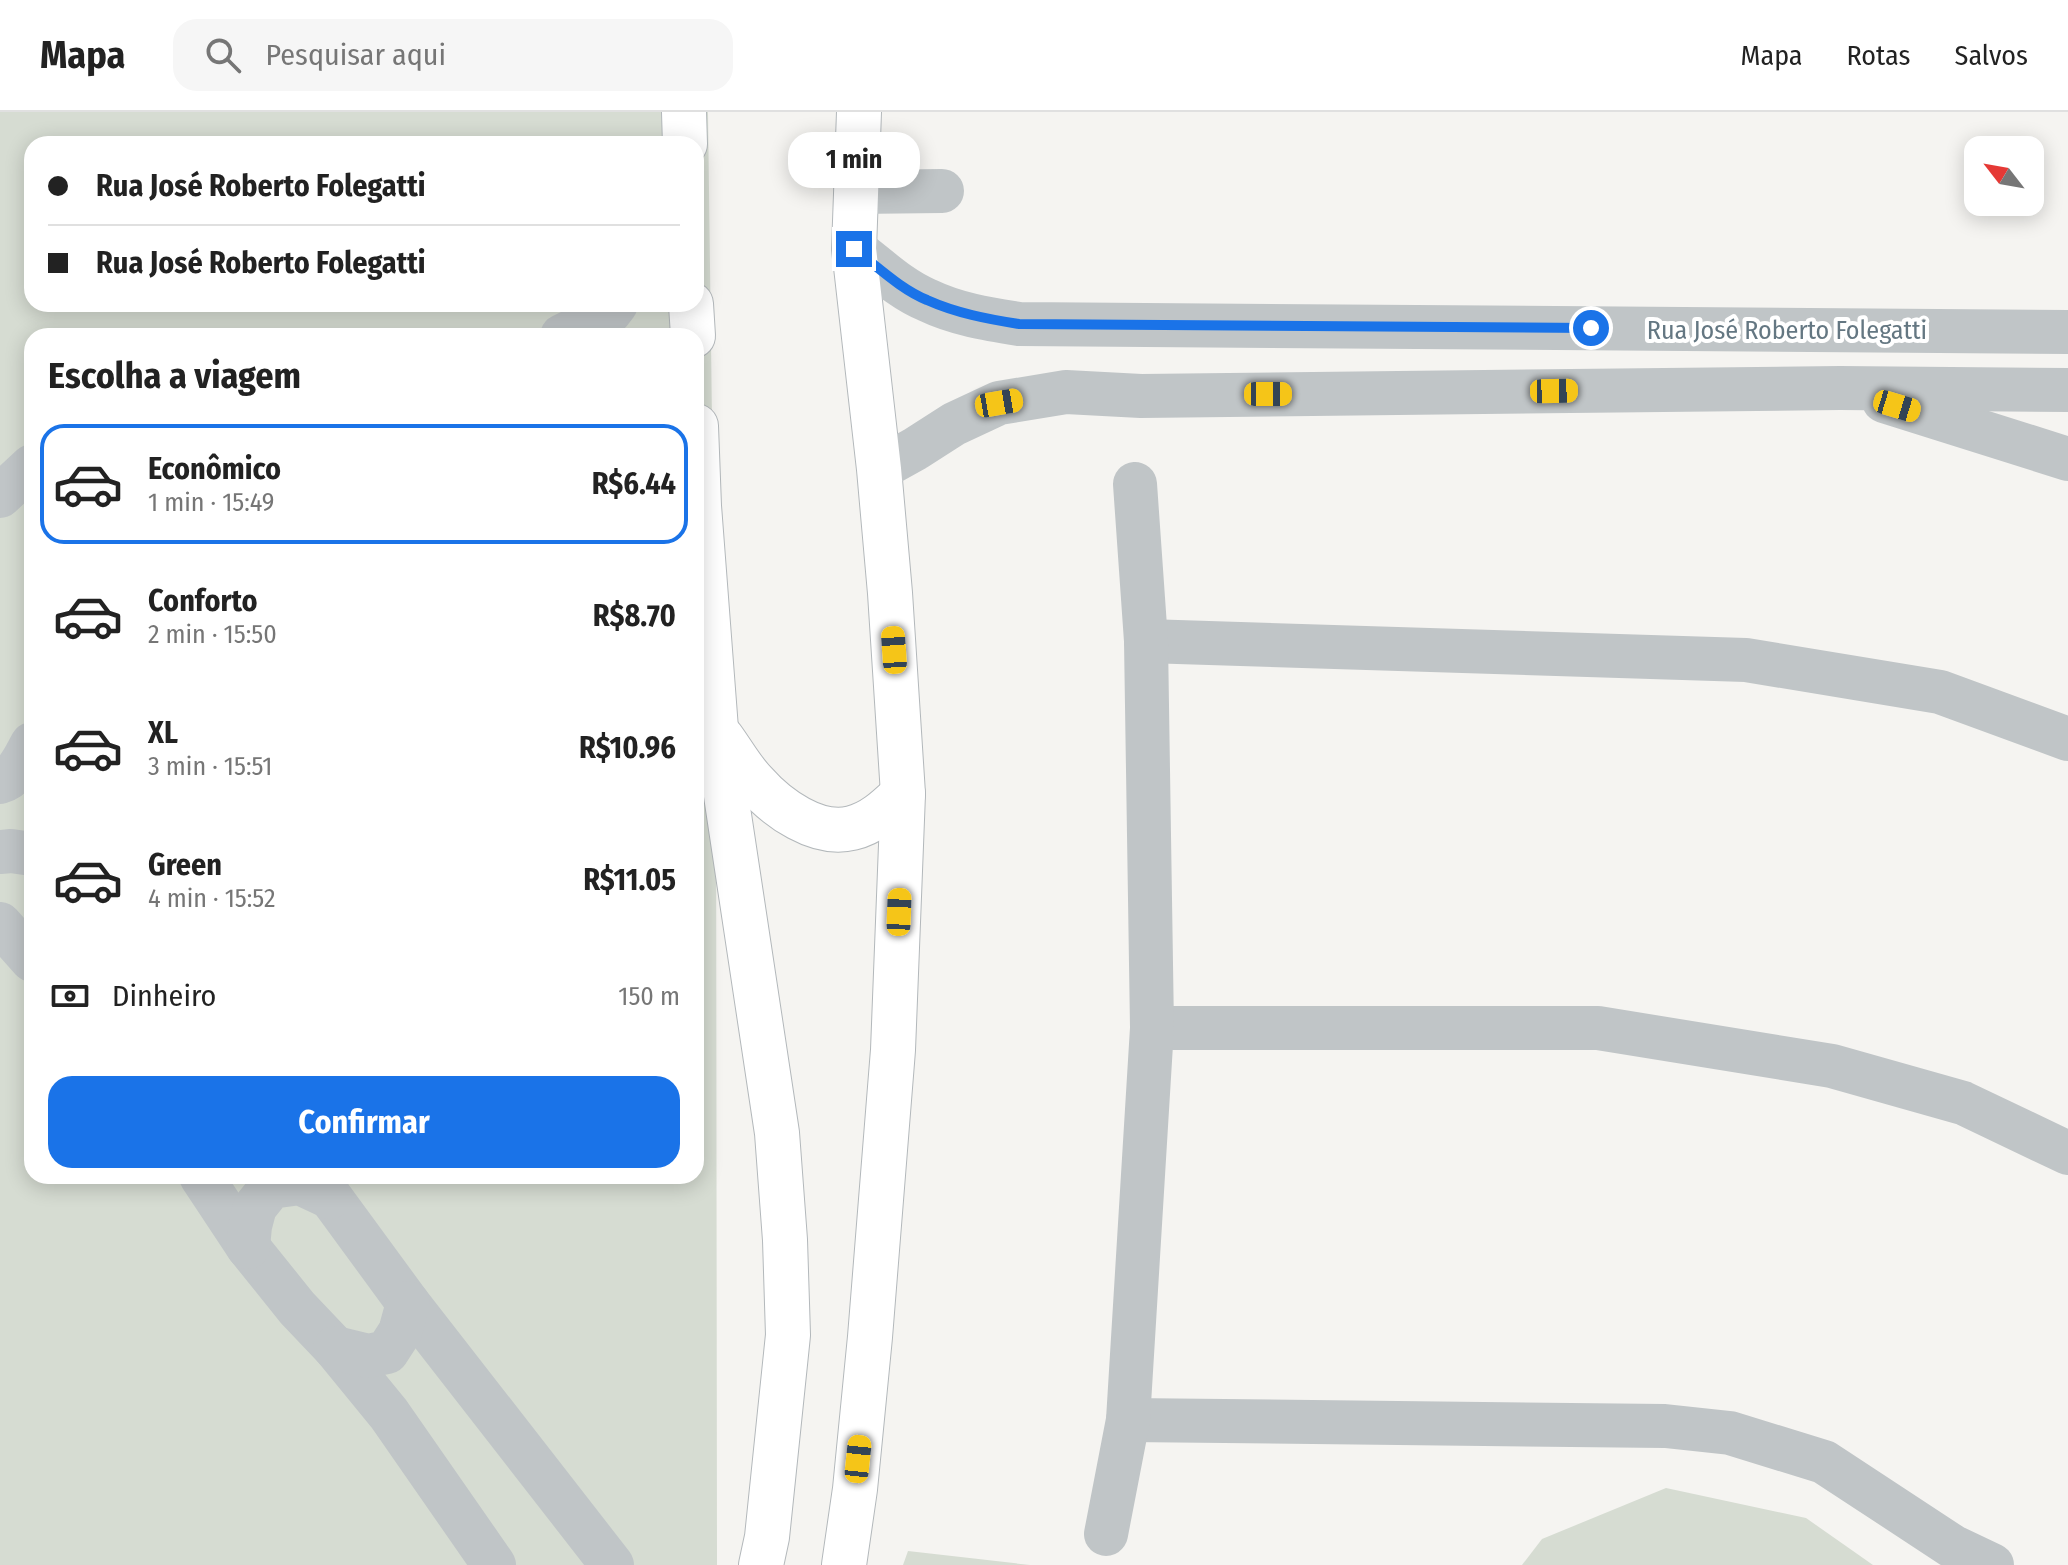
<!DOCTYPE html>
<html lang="pt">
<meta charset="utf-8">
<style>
body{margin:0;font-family:"Fira Sans Condensed",sans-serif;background:#f6f6f6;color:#222;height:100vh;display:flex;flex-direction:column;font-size:30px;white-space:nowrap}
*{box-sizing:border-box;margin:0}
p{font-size:26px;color:#767676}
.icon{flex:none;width:44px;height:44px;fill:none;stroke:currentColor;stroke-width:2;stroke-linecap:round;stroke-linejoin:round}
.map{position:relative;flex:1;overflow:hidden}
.details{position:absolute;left:24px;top:216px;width:680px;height:856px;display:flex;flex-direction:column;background:#fff;border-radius:24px;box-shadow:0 4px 20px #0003}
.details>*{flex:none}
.guide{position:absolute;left:24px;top:24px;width:680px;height:176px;border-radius:24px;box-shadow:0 4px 20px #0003;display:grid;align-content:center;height:176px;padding:0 24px;background:#fff}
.needle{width:52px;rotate:301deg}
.fabs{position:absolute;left:1964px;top:24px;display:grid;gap:16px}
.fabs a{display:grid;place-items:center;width:80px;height:80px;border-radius:16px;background:#fff;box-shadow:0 4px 20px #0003;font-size:40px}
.end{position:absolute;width:36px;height:36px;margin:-18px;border:10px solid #1a73e8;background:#fff;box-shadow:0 0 0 4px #fff}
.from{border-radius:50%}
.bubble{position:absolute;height:56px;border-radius:24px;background:#fff;box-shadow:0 4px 20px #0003;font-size:26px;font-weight:700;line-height:56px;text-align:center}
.car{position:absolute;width:24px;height:48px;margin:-24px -12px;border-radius:10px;box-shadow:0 0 6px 2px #0007;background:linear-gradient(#f5c518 24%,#345 0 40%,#f5c518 0 76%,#345 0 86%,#f5c518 0)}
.guide b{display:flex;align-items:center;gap:28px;height:76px;font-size:30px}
.guide b+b{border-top:2px solid #e0e0e0}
.guide i{width:20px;height:20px;background:#222}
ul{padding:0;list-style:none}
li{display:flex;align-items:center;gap:24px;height:120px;margin:0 16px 12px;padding:0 8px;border:4px solid transparent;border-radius:24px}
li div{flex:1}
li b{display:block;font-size:30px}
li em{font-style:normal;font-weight:700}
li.current{border-color:#1a73e8}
li>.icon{width:72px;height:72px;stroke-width:1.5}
h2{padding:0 24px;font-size:36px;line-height:96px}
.pay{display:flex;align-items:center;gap:20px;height:88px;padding:0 24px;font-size:30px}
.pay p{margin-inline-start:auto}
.primary-button{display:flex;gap:16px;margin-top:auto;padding:16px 24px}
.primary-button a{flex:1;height:92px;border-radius:24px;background:#1a73e8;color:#fff;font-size:32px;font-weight:700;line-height:92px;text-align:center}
header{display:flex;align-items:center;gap:48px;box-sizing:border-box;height:112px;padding:0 40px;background:#fff;border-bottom:2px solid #e0e0e0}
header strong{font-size:38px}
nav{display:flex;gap:44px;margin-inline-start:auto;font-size:28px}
.search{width:560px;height:72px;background:#f6f6f6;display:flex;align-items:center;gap:20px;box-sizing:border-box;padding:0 28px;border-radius:24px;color:#767676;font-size:30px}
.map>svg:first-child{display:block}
</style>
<header>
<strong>Mapa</strong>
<div class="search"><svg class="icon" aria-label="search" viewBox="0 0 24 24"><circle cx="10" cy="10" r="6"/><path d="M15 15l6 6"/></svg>Pesquisar aqui</div>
<nav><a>Mapa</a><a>Rotas</a><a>Salvos</a></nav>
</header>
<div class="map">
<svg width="2068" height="1453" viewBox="0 0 2068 1453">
<rect width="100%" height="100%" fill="#f5f4f1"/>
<g fill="#d6dcd2" fill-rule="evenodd">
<path d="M0 0H708L716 617 717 1453H0ZM32 32H696V192H32ZM32 224H696V1064H32Z"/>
<path d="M1666 1376 1806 1406 1873 1453H1522L1542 1427Z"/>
<path d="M908 1439 1030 1453H903Z"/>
</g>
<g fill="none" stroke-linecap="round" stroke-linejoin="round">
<defs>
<g id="major">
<path d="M684 0 685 32"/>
<path d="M691 192 693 224"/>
<path d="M696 314 699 394 716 617 777 1021 785 1128 788 1223 767 1425 761 1453"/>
<path d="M722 626C733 641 742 658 755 671 777 696 817 725 852 716 873 711 888 696 903 682"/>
<path d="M844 1453 855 1377 870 1225 893 938 903 682 890 481 879 357 854 137 859 0"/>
</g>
</defs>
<use href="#major" stroke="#b3b8bb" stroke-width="46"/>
<g stroke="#c0c5c7" stroke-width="44">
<path d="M856 80 942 79"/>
<path d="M854 137C877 154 900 177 927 188 956 202 987 207 1019 212L2068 220"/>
<path d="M562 224 609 201 616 192"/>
<path d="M1884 289 2068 347"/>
<path d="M879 357 915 337 954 312 999 291 1066 280 1141 284 1840 276 2068 278"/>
<path d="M0 384 32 354"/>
<path d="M1146 529 1746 548 1940 580 2068 627"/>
<path d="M0 670C17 665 24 646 32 632"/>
<path d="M0 740 11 739 32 742"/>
<path d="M0 812 32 848"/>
<path d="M1152 916H1598L1832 954 1963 991 2068 1041"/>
<path d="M201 1064 248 1135 297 1196 335 1236 389 1302 494 1453"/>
<path d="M315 1064 408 1191 612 1453"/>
<path d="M248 1135 250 1114 255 1095 271 1075 300 1071 330 1085"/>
<path d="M335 1236 368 1244 387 1240 400 1220 408 1191"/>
<path d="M1128 1308 1665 1314 1730 1321 1824 1350 1952 1434 1992 1453"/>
<path d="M1106 1422 1128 1308 1152 916 1146 529 1135 372"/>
</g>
<use href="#major" stroke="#fff" stroke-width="44"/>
</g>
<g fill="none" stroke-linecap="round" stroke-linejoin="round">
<path stroke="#1a73e8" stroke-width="10" d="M854 137C877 154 900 177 927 188 956 201 987 207 1019 212L1591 216"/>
</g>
<g text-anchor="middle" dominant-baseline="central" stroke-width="8" stroke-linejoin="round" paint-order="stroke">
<g font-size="26" fill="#647782" stroke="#fff">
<text x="1787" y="218">Rua José Roberto Folegatti</text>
</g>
</g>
</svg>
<div class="fabs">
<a><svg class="needle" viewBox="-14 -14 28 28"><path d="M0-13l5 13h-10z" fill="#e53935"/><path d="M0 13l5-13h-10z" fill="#767676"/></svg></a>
</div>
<i class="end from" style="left:1591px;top:216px"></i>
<i class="end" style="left:854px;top:137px"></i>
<div class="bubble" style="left:788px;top:20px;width:132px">1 min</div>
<i class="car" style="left:1554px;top:279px;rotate:89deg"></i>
<i class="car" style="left:1268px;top:282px;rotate:90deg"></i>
<i class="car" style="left:999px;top:291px;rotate:80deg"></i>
<i class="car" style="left:1897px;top:294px;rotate:107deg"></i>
<i class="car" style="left:894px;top:538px;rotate:356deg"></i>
<i class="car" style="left:899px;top:800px;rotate:2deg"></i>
<i class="car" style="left:858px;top:1347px;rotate:6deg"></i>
<div class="guide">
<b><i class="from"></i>Rua José Roberto Folegatti</b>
<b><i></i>Rua José Roberto Folegatti</b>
</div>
<section class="details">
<h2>Escolha a viagem</h2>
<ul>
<li class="current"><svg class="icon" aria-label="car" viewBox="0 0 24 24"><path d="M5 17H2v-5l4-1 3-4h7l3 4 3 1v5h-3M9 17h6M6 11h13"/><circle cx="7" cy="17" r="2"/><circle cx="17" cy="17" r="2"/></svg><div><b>Econômico</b><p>1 min · 15:49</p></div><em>R$6.44</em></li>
<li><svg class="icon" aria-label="car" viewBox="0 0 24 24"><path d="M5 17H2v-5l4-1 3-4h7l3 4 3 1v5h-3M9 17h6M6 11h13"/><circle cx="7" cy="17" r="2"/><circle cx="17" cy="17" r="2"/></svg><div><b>Conforto</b><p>2 min · 15:50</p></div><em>R$8.70</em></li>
<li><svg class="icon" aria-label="car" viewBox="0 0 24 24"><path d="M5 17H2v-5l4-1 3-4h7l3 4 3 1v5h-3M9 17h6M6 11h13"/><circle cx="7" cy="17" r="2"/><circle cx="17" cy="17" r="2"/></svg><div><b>XL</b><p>3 min · 15:51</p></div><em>R$10.96</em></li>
<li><svg class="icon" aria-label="car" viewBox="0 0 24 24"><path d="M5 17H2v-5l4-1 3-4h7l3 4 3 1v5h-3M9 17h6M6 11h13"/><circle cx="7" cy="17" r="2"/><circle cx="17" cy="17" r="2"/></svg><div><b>Green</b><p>4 min · 15:52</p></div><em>R$11.05</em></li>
</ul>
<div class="pay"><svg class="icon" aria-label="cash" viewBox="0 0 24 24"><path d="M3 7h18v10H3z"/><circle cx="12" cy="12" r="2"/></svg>Dinheiro<p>150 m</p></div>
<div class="primary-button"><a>Confirmar</a></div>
</section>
</div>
